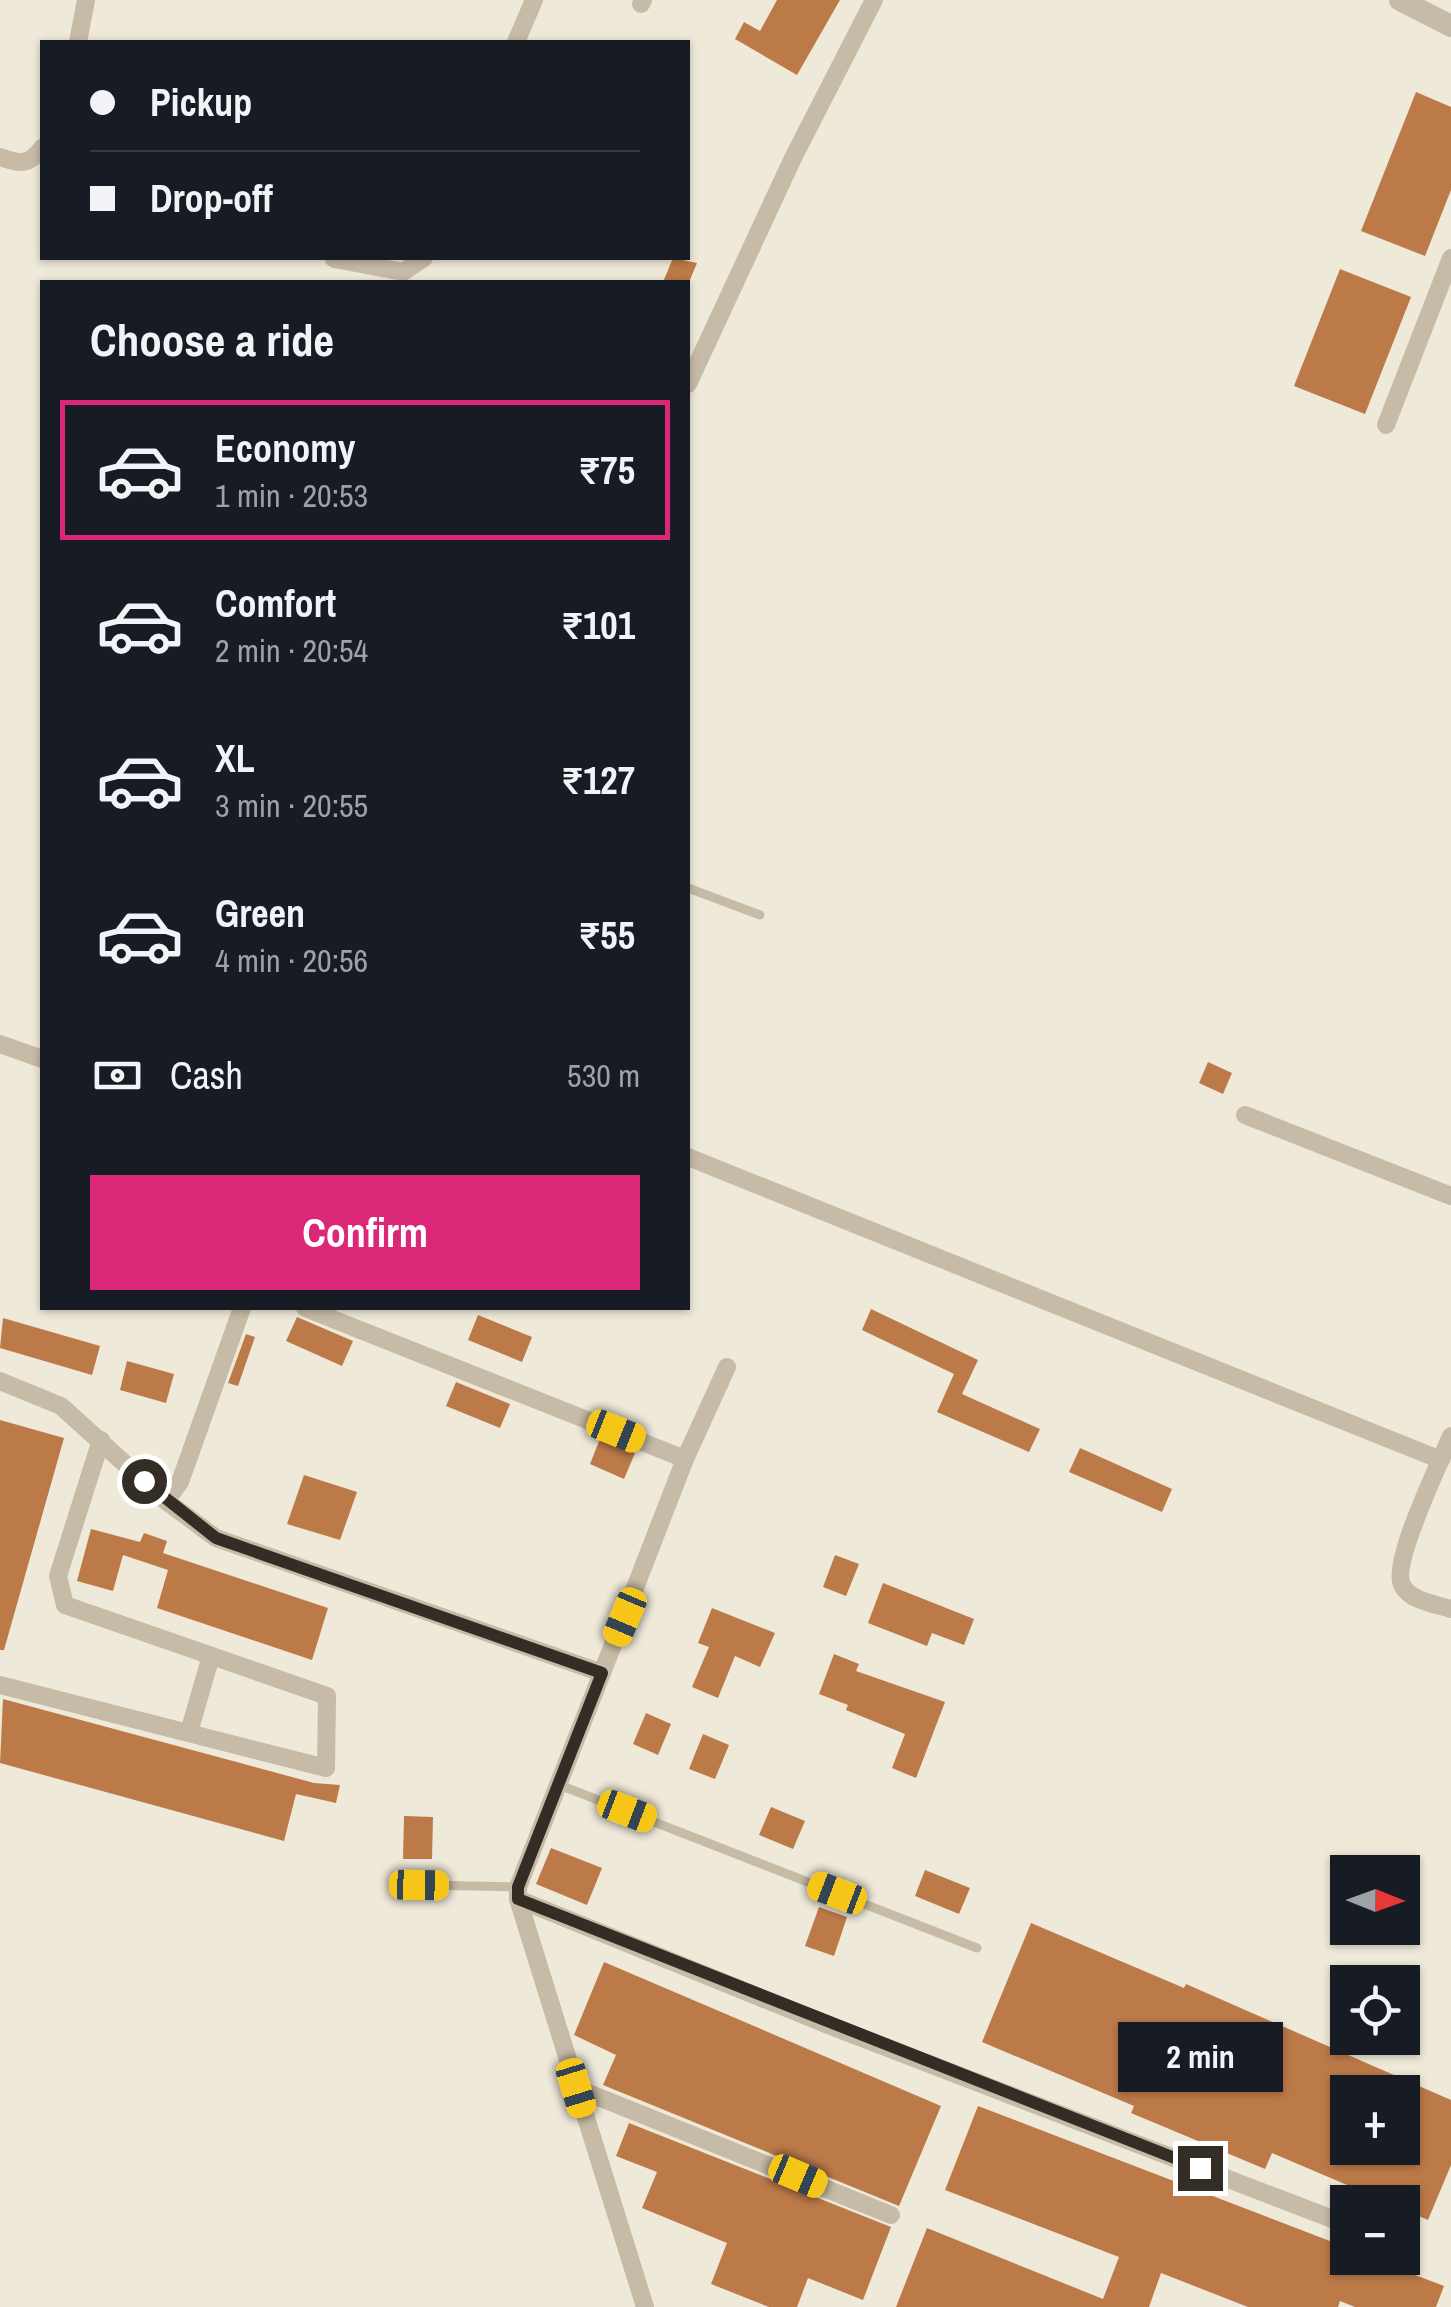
<!DOCTYPE html>
<meta charset="utf-8">
<style>
body{margin:0;font-family:"Archivo Narrow",sans-serif;background:#20242c;color:#f1f3f6;height:100vh;display:flex;flex-direction:column;font-size:38px;white-space:nowrap}
*{box-sizing:border-box;margin:0}
p{font-size:32px;color:#9ea1a6}
.icon{flex:none;width:55px;height:55px;fill:none;stroke:currentColor;stroke-width:2;stroke-linecap:round;stroke-linejoin:round}
.map{position:relative;flex:1;overflow:hidden}
.sheet{position:absolute;left:40px;top:280px;width:650px;height:1030px;display:flex;flex-direction:column;background:#171b24;border-radius:0px;box-shadow:0 2px 8px #0004}
.sheet>*{flex:none}
.guide{position:absolute;left:40px;top:40px;width:650px;height:220px;border-radius:0px;box-shadow:0 2px 8px #0004;display:grid;align-content:center;height:220px;padding:0 50px;background:#171b24}
.needle{width:65px;rotate:91deg}
.tools{position:absolute;left:1330px;top:1855px;display:grid;gap:20px}
.tools a{display:grid;place-items:center;width:90px;height:90px;border-radius:0px;background:#171b24;box-shadow:0 2px 8px #0004;font-size:50px}
.end{position:absolute;width:45px;height:45px;margin:-22px;border:12px solid #332d26;background:#fff;box-shadow:0 0 0 5px #fff}
.from{border-radius:50%}
.bubble{position:absolute;height:70px;border-radius:0px;background:#171b24;box-shadow:0 2px 8px #0004;font-size:32px;font-weight:700;line-height:70px;text-align:center}
.car{position:absolute;width:30px;height:60px;margin:-30px -15px;border-radius:12px;box-shadow:0 0 8px 2px #0007;background:linear-gradient(#f5c518 24%,#345 0 40%,#f5c518 0 76%,#345 0 86%,#f5c518 0)}
.guide b{display:flex;align-items:center;gap:35px;height:95px;font-size:38px}
.guide b+b{border-top:2px solid #363941}
.guide i{width:25px;height:25px;background:#f1f3f6}
ul{padding:0;list-style:none}
li{display:flex;align-items:center;gap:30px;height:140px;margin:0 20px 15px;padding:0 30px;border:5px solid transparent;border-radius:0px}
li div{flex:1}
li b{display:block;font-size:38px}
li em{font-style:normal;font-weight:700}
li.active{border-color:#db2777}
li>.icon{width:90px;height:90px;stroke-width:1.5}
h2{padding:0 50px;font-size:45px;line-height:120px}
.pay{display:flex;align-items:center;gap:25px;height:110px;padding:0 50px;font-size:38px}
.pay p{margin-inline-start:auto}
.action{display:flex;gap:20px;margin-top:auto;padding:20px 50px}
.action a{flex:1;height:115px;border-radius:0px;background:#db2777;color:#fff;font-size:40px;font-weight:700;line-height:115px;text-align:center}
.map>svg:first-child{display:block}
</style>
<div class="map">
<svg width="1451" height="2307" viewBox="0 0 1451 2307">
<rect width="100%" height="100%" fill="#efe9d9"/>
<g fill="#bd7a49" fill-rule="evenodd">
<path d="M777 0H840L797 75 735 39 744 22 760 31Z"/>
<path d="M1416 92 1451 107V190L1425 256 1361 231Z"/>
<path d="M673 258 697 263 689 282H663Z"/>
<path d="M1340 269 1411 297 1365 414 1294 386Z"/>
<path d="M1208 1062 1232 1073 1223 1094 1199 1083Z"/>
<path d="M871 1309 978 1360 962 1394 1040 1429 1029 1452 937 1412 954 1374 862 1330Z"/>
<path d="M478 1315 532 1337 522 1362 468 1340Z"/>
<path d="M297 1317 353 1341 342 1366 286 1341Z"/>
<path d="M3 1318 100 1346 92 1375 0 1348Z"/>
<path d="M246 1334 255 1337 238 1386 228 1383Z"/>
<path d="M127 1361 174 1374 166 1403 120 1390Z"/>
<path d="M456 1382 510 1404 500 1428 446 1406Z"/>
<path d="M0 1420 64 1438 4 1650H0Z"/>
<path d="M600 1439 635 1453 624 1479 590 1464Z"/>
<path d="M1080 1448 1172 1489 1162 1512 1069 1472Z"/>
<path d="M304 1475 357 1492 340 1540 287 1524Z"/>
<path d="M91 1529 140 1542 144 1533 167 1541 163 1553 328 1608 312 1660 157 1608 168 1570 123 1555 113 1591 77 1581Z"/>
<path d="M835 1555 859 1564 846 1596 823 1587Z"/>
<path d="M883 1583 974 1619 964 1645 932 1633 927 1646 868 1623Z"/>
<path d="M712 1608 775 1633 760 1667 735 1656 718 1698 692 1687 709 1647 698 1643Z"/>
<path d="M834 1654 859 1664 856 1671 945 1702 916 1778 892 1768 905 1734 846 1710 848 1705 819 1694Z"/>
<path d="M3 1699 314 1783 340 1785 336 1803 296 1794 284 1841 0 1763Z"/>
<path d="M646 1713 671 1724 658 1755 633 1744Z"/>
<path d="M703 1734 729 1745 715 1779 689 1769Z"/>
<path d="M771 1807 805 1821 793 1849 759 1835Z"/>
<path d="M404 1816 433 1817 432 1859H403Z"/>
<path d="M551 1848 602 1868 587 1905 536 1884Z"/>
<path d="M925 1870 970 1888 959 1914 915 1896Z"/>
<path d="M819 1907 847 1917 834 1956 805 1946Z"/>
<path d="M1031 1923 1184 1988 1186 1984 1451 2100V2165L1428 2220 1402 2209V2202H1387L1272 2153 1265 2169 1131 2113 1134 2106 982 2042ZM1348 2092H1402V2148H1348Z"/>
<path d="M604 1962 941 2106 899 2206 603 2085 616 2055 574 2035Z"/>
<path d="M978 2106 1348 2248V2258H1371L1444 2286 1436 2307H1355L1340 2301 1338 2307H1248L1161 2273 1149 2307H896L927 2228 1103 2299 1119 2257 945 2190Z"/>
<path d="M629 2123 891 2227 863 2300 808 2278 797 2307H769L711 2284 727 2243 642 2208 657 2172 616 2156Z"/>
</g>
<g fill="none" stroke-linecap="round" stroke-linejoin="round">
<g stroke="#c6bba6" stroke-width="9">
<path d="M688 888 760 915"/>
<path d="M557 1784 977 1948"/>
<path d="M419 1885 518 1887"/>
</g>
<g stroke="#c6bba6" stroke-width="18">
<path d="M641 4 643 0"/>
<path d="M78 42 86 0"/>
<path d="M516 42 534 0"/>
<path d="M0 157C19 164 29 166 42 148"/>
<path d="M334 259 403 272 424 258"/>
<path d="M688 384 793 158 874 0"/>
<path d="M1386 425 1451 258"/>
<path d="M0 1044 42 1059"/>
<path d="M1245 1115 1451 1196"/>
<path d="M688 1157 1441 1460"/>
<path d="M242 1308 180 1482 166 1501 216 1538 602 1673 518 1887V1899L645 2307"/>
<path d="M305 1308 685 1459"/>
<path d="M0 1381 61 1406 166 1501"/>
<path d="M1451 1436C1440 1463 1391 1562 1402 1585 1410 1601 1435 1604 1451 1609"/>
<path d="M602 1673 685 1459 727 1367"/>
<path d="M0 1685 326 1768 327 1696 65 1605 58 1576 101 1440"/>
<path d="M189 1732 211 1656"/>
<path d="M518 1899 833 2027 1348 2225"/>
<path d="M576 2088 891 2215"/>
<path d="M1402 2246 1406 2248"/>
</g>
<path stroke="#c6bba6" stroke-width="22" d="M1400 0 1451 26"/>
</g>
<g fill="none" stroke-linecap="round" stroke-linejoin="round">
<path stroke="#332d26" stroke-width="12" d="M144 1481 216 1538 602 1673 518 1887V1899L1200 2168"/>
</g>
</svg>
<div class="tools">
<a><svg class="needle" viewBox="-14 -14 28 28"><path d="M0-13l5 13h-10z" fill="#e53935"/><path d="M0 13l5-13h-10z" fill="#9ea1a6"/></svg></a>
<a><svg class="icon" aria-label="locate" viewBox="0 0 24 24"><circle cx="12" cy="12" r="6"/><path d="M12 2v4M12 18v4M2 12h4M18 12h4"/></svg></a>
<a>+</a>
<a>−</a>
</div>
<i class="end from" style="left:144px;top:1481px"></i>
<i class="end" style="left:1200px;top:2168px"></i>
<div class="bubble" style="left:1118px;top:2022px;width:165px">2 min</div>
<i class="car" style="left:616px;top:1431px;rotate:112deg"></i>
<i class="car" style="left:625px;top:1617px;rotate:203deg"></i>
<i class="car" style="left:627px;top:1811px;rotate:111deg"></i>
<i class="car" style="left:419px;top:1885px;rotate:91deg"></i>
<i class="car" style="left:837px;top:1893px;rotate:291deg"></i>
<i class="car" style="left:576px;top:2088px;rotate:163deg"></i>
<i class="car" style="left:798px;top:2176px;rotate:113deg"></i>
<div class="guide">
<b><i class="from"></i>Pickup</b>
<b><i></i>Drop-off</b>
</div>
<section class="sheet">
<h2>Choose a ride</h2>
<ul>
<li class="active"><svg class="icon" aria-label="car" viewBox="0 0 24 24"><path d="M5 17H2v-5l4-1 3-4h7l3 4 3 1v5h-3M9 17h6M6 11h13"/><circle cx="7" cy="17" r="2"/><circle cx="17" cy="17" r="2"/></svg><div><b>Economy</b><p>1 min · 20:53</p></div><em>₹75</em></li>
<li><svg class="icon" aria-label="car" viewBox="0 0 24 24"><path d="M5 17H2v-5l4-1 3-4h7l3 4 3 1v5h-3M9 17h6M6 11h13"/><circle cx="7" cy="17" r="2"/><circle cx="17" cy="17" r="2"/></svg><div><b>Comfort</b><p>2 min · 20:54</p></div><em>₹101</em></li>
<li><svg class="icon" aria-label="car" viewBox="0 0 24 24"><path d="M5 17H2v-5l4-1 3-4h7l3 4 3 1v5h-3M9 17h6M6 11h13"/><circle cx="7" cy="17" r="2"/><circle cx="17" cy="17" r="2"/></svg><div><b>XL</b><p>3 min · 20:55</p></div><em>₹127</em></li>
<li><svg class="icon" aria-label="car" viewBox="0 0 24 24"><path d="M5 17H2v-5l4-1 3-4h7l3 4 3 1v5h-3M9 17h6M6 11h13"/><circle cx="7" cy="17" r="2"/><circle cx="17" cy="17" r="2"/></svg><div><b>Green</b><p>4 min · 20:56</p></div><em>₹55</em></li>
</ul>
<div class="pay"><svg class="icon" aria-label="cash" viewBox="0 0 24 24"><path d="M3 7h18v10H3z"/><circle cx="12" cy="12" r="2"/></svg>Cash<p>530 m</p></div>
<div class="action"><a>Confirm</a></div>
</section>
</div>
